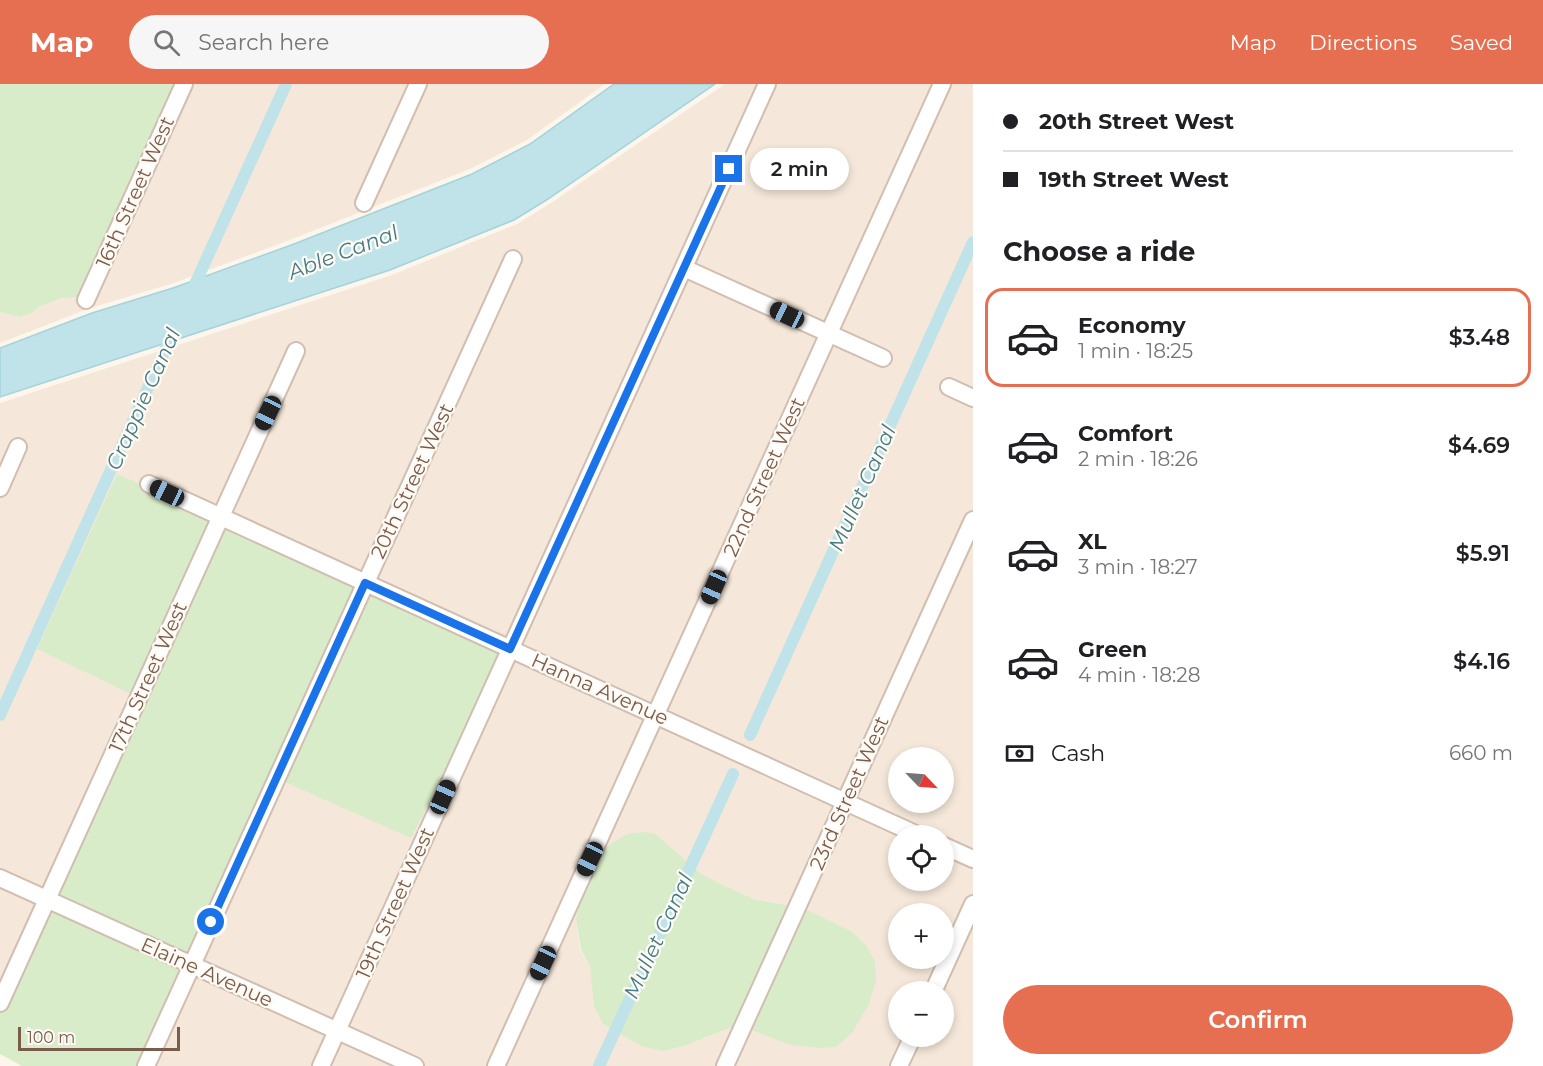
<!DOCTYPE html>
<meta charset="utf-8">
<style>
body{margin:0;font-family:Montserrat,sans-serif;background:#f6f6f6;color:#202124;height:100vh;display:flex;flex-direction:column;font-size:22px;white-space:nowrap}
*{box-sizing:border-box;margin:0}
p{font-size:20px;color:#757577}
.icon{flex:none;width:33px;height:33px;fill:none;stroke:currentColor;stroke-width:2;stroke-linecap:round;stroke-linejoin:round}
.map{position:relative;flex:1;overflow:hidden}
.drawer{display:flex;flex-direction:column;background:#fff;width:570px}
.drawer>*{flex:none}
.hud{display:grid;align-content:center;height:132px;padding:0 30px;background:#fff}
.needle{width:39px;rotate:115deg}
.tools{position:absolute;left:888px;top:663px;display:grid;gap:12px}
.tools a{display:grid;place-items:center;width:66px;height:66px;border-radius:50%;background:#fff;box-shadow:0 3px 9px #0003;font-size:30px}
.scale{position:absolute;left:18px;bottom:15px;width:162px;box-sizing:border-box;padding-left:6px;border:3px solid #7a5c4d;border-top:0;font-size:16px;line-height:21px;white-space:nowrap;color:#7a5c4d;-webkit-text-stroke:4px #fffaf3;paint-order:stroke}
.end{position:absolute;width:27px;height:27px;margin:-14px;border:8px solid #1a73e8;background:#fff;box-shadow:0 0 0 3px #fff}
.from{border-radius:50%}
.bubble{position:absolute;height:42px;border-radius:21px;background:#fff;box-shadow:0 3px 9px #0003;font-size:20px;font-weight:600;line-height:42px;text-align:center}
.car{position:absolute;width:18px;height:36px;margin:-18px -9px;border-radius:8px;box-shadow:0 0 4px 2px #0007;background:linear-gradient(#222 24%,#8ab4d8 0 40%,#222 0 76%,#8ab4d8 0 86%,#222 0)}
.hud b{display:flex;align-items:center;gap:21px;height:57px;font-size:22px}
.hud b+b{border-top:2px solid #e0e0e0}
.hud i{width:15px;height:15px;background:#202124}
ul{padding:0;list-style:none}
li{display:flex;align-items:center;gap:18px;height:99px;margin:0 12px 9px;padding:0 18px;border:3px solid transparent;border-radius:18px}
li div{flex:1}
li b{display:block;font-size:22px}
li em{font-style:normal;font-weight:600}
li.selected{border-color:#e76f51}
li>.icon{width:54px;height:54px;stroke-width:1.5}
h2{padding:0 30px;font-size:27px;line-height:72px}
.pay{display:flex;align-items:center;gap:15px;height:66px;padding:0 30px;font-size:22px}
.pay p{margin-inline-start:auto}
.cta{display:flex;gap:12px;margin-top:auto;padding:12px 30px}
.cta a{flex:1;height:69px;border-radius:36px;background:#e76f51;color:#fff;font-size:24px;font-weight:600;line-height:69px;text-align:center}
header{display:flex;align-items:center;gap:36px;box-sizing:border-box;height:84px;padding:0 30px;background:#e76f51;color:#fff}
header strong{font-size:28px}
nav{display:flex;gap:33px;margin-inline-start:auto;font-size:21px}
.search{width:420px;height:54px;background:#f6f6f6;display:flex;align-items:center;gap:15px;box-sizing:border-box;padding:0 21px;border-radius:33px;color:#757577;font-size:22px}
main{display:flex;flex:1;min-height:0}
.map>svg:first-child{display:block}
</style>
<header>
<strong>Map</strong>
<div class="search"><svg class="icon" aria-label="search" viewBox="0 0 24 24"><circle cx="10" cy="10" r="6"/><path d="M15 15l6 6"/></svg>Search here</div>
<nav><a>Map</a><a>Directions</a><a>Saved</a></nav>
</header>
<main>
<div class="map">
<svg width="973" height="982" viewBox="0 0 973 982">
<rect width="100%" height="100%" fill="#fdf6ec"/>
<g fill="#f5e8da" fill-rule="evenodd">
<path d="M188 0H605L527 56 470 85 292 155 171 200 90 224 0 259V228L19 233 30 230 39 223 62 214 89 212Z"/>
<path d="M725 0H973V982H139L140 614 0 911V319L392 191 517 140 551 119ZM898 674H944V718H898ZM656 750 700 789 723 801 754 815 803 824 851 847 754 947 735 942 704 954 621 950 603 940 590 883 580 866 576 837ZM898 752H944V796H898ZM898 830H944V874H898ZM898 908H944V952H898Z"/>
</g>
<g fill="#d8ecc9">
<path d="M0 0H188L89 213 62 214 39 223 30 230 19 233 0 228Z"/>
<path d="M117 390 294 468 508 567 411 754 278 695 139 982H22L0 970V911L140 614 37 565Z"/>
<path d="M643 748 656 750 700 789 723 801 754 815 803 824 851 847 866 861 875 878 876 897 869 920 852 949 836 963 821 964 791 961 754 947 735 942 683 962 663 967 641 962 603 940 594 922 590 883 581 866 576 836 582 809 607 762 627 750Z"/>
</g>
<path fill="#bfe3e8" stroke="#a5d3da" stroke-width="1.5" d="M614 0H715L548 115 514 136 390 186 0 313V264L92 229 173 204 294 160 472 90 530 60Z"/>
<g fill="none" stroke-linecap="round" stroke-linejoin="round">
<g stroke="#bfe3e8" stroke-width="12">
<path d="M191 209 286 0"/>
<path d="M0 631 175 244"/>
<path d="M750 651 973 158"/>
<path d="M599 982 733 690"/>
</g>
<defs>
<g id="minor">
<path d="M364 119 418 0"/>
<path d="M684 184 883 274"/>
<path d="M86 216 184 0"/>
<path d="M949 303 973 314"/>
<path d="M149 400 920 752"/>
<path d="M0 404 18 363"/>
<path d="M944 762 973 775"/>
<path d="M0 794 415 982"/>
<path d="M933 908 973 820"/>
<path d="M0 919 296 267"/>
<path d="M146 982 513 175"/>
<path d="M321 982 767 0"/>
<path d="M496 982 942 0"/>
<path d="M725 982 973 436"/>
<path d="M899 982 913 952"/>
</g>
</defs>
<use href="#minor" stroke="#d1beb0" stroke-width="20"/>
<use href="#minor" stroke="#fff" stroke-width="16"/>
</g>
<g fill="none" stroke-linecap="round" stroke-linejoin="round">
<path stroke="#1a73e8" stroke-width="8" d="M211 838 365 499 510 565 729 85"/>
</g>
<g text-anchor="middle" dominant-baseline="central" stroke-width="4.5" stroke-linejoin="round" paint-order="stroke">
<g font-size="20" fill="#7a5c4d" stroke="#fffaf3">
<text transform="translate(135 108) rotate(-66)">16th Street West</text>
<text transform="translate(764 393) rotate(-66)">22nd Street West</text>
<text transform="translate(412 397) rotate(-65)">20th Street West</text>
<text transform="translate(148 593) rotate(-66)">17th Street West</text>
<text transform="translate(600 605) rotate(24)">Hanna Avenue</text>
<text transform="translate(849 709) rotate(-66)">23rd Street West</text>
<text transform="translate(395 819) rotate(-66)">19th Street West</text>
<text transform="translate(207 888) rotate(24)">Elaine Avenue</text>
</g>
<g font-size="21" font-style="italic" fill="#437c86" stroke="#fffaf3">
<text transform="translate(343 168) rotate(-21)">Able Canal</text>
<text transform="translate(143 315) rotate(-66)">Crappie Canal</text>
<text transform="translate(862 404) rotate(-66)">Mullet Canal</text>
<text transform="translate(658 852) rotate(-65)">Mullet Canal</text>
</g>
</g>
</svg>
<div class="tools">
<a><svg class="needle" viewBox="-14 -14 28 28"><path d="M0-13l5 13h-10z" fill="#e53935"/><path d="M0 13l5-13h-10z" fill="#757577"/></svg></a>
<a><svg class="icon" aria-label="locate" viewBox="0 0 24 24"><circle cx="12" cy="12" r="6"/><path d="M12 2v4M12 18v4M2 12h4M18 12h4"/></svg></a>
<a>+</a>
<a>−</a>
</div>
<div class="scale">100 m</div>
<i class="end from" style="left:211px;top:838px"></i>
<i class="end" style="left:729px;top:85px"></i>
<div class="bubble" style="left:750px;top:64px;width:99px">2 min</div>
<i class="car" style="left:787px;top:231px;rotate:295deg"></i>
<i class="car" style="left:268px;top:329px;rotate:205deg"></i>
<i class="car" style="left:167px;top:409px;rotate:295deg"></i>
<i class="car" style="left:714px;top:503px;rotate:204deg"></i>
<i class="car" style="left:443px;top:713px;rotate:24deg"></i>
<i class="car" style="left:590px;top:775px;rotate:205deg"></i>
<i class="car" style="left:543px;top:879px;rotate:205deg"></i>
</div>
<section class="drawer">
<div class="hud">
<b><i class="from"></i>20th Street West</b>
<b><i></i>19th Street West</b>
</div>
<h2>Choose a ride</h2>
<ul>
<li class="selected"><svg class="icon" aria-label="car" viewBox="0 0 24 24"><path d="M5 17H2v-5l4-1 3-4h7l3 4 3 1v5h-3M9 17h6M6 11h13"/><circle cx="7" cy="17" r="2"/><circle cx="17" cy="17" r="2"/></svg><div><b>Economy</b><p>1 min · 18:25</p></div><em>$3.48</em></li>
<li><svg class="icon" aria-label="car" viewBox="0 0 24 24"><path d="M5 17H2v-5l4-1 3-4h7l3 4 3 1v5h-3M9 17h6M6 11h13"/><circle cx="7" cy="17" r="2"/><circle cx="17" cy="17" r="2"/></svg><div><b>Comfort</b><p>2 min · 18:26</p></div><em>$4.69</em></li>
<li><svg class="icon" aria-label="car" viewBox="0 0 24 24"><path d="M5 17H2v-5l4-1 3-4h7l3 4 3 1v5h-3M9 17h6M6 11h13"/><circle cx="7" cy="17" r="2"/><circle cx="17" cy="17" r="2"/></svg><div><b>XL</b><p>3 min · 18:27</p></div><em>$5.91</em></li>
<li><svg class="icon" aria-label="car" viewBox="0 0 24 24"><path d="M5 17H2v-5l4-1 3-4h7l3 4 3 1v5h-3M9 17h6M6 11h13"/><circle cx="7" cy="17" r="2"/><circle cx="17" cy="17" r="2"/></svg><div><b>Green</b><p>4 min · 18:28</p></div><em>$4.16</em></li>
</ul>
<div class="pay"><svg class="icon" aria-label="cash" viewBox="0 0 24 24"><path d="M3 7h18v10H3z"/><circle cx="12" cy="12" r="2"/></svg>Cash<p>660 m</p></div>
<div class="cta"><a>Confirm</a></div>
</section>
</main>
